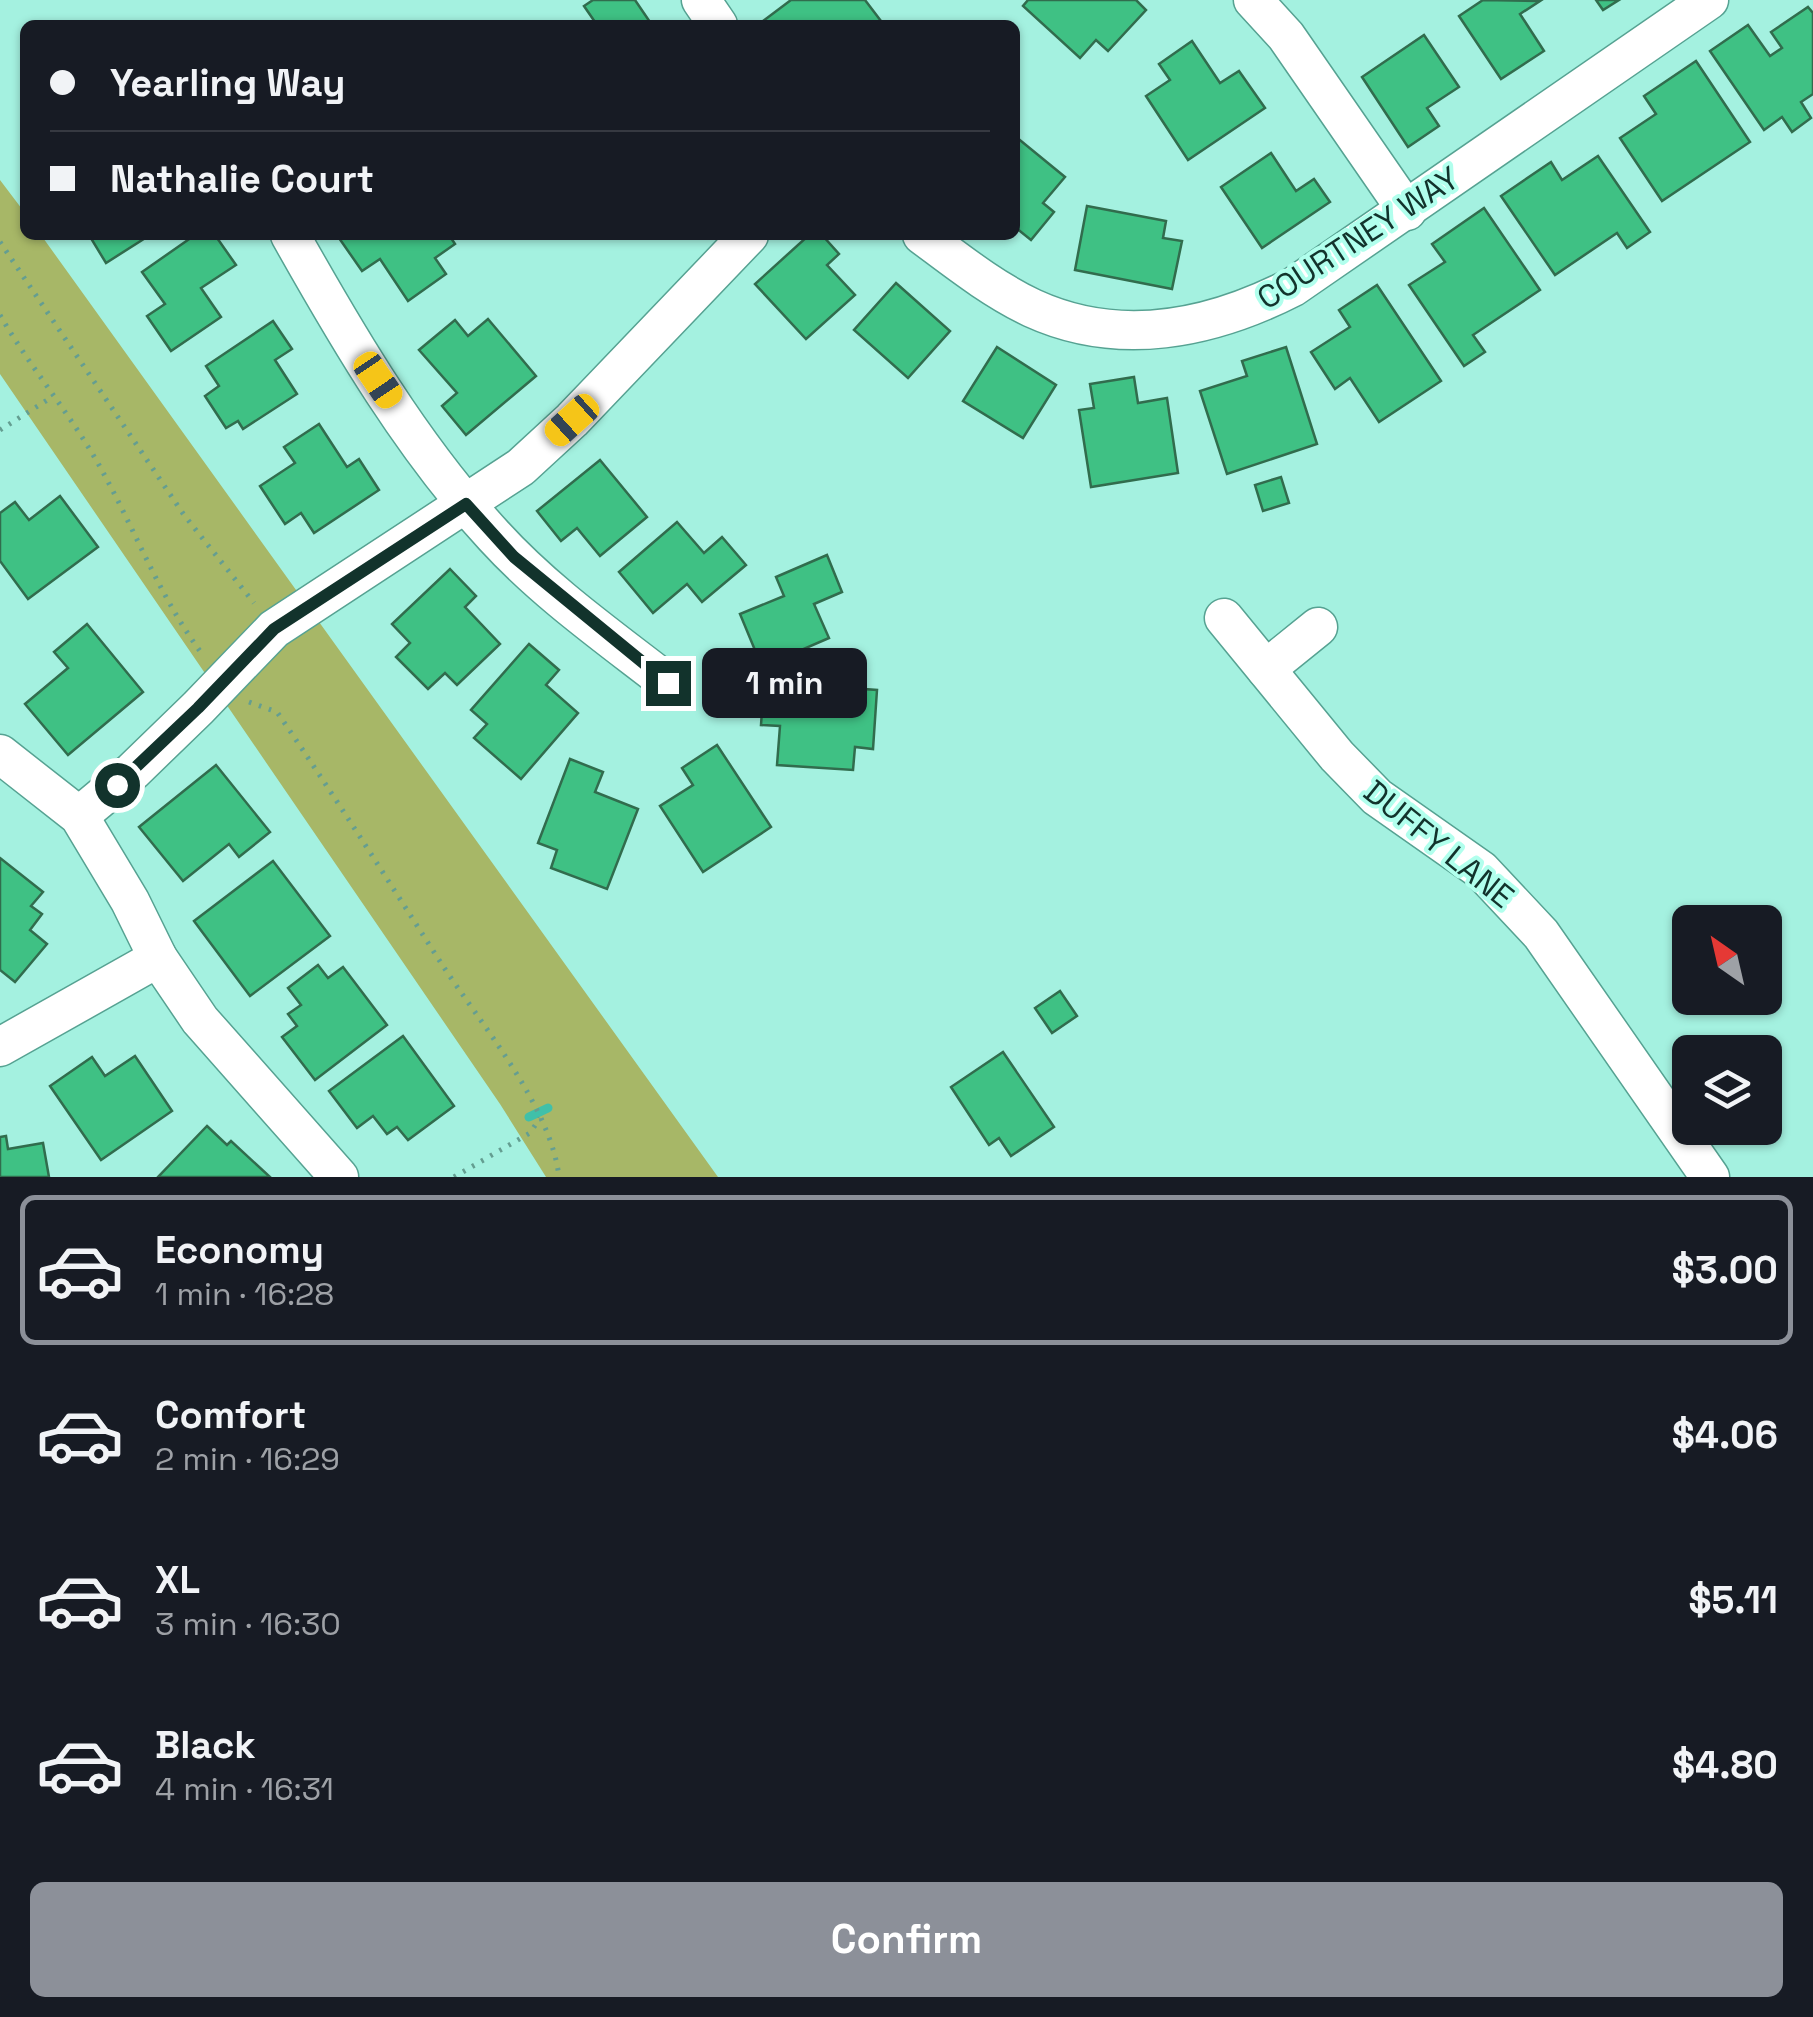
<!DOCTYPE html>
<meta charset="utf-8">
<style>
body{margin:0;font-family:"Space Grotesk",sans-serif;background:#242831;color:#f1f3f6;height:100vh;display:flex;flex-direction:column;font-size:38px;white-space:nowrap}
*{box-sizing:border-box;margin:0}
p{font-size:32px;color:#9ea1a6}
.icon{flex:none;width:55px;height:55px;fill:none;stroke:currentColor;stroke-width:2;stroke-linecap:round;stroke-linejoin:round}
.map{position:relative;height:1177px;overflow:hidden}
.sheet{display:flex;flex-direction:column;background:#171b24;flex:1}
.sheet>*{flex:none}
.top-card{position:absolute;left:20px;top:20px;width:1000px;height:220px;border-radius:15px;box-shadow:0 2px 8px #0004;display:grid;align-content:center;height:220px;padding:0 30px;background:#171b24}
.needle{width:65px;rotate:326deg}
.tools{position:absolute;left:1672px;top:905px;display:grid;gap:20px}
.tools a{display:grid;place-items:center;width:110px;height:110px;border-radius:15px;background:#171b24;box-shadow:0 2px 8px #0004;font-size:50px}
.end{position:absolute;width:45px;height:45px;margin:-22px;border:12px solid #12332c;background:#fff;box-shadow:0 0 0 5px #fff}
.from{border-radius:50%}
.bubble{position:absolute;height:70px;border-radius:15px;background:#171b24;box-shadow:0 2px 8px #0004;font-size:32px;font-weight:700;line-height:70px;text-align:center}
.car{position:absolute;width:30px;height:60px;margin:-30px -15px;border-radius:12px;box-shadow:0 0 8px 2px #0007;background:linear-gradient(#f5c518 24%,#345 0 40%,#f5c518 0 76%,#345 0 86%,#f5c518 0)}
.top-card b{display:flex;align-items:center;gap:35px;height:95px;font-size:38px}
.top-card b+b{border-top:2px solid #363941}
.top-card i{width:25px;height:25px;background:#f1f3f6}
ul{padding:18px 0 0;list-style:none}
li{display:flex;align-items:center;gap:30px;height:150px;margin:0 20px 15px;padding:0 10px;border:5px solid transparent;border-radius:15px}
li div{flex:1}
li b{display:block;font-size:38px}
li em{font-style:normal;font-weight:700}
li.active{border-color:#8c9099}
li>.icon{width:90px;height:90px;stroke-width:1.5}
.cta{display:flex;gap:20px;margin-top:auto;padding:20px 30px}
.cta a{flex:1;height:115px;border-radius:15px;background:#8c9099;color:#fff;font-size:40px;font-weight:700;line-height:115px;text-align:center}
.map>svg:first-child{display:block}
</style>
<div class="map">
<svg width="1813" height="1177" viewBox="0 0 1813 1177">
<rect width="100%" height="100%" fill="#a4f1e0"/>
<path fill="#a7b767" d="M0 180 25 213V235H41L718 1177H546L500 1104 0 374Z"/>
<g fill="none" stroke-linecap="round" stroke-linejoin="round">
<path stroke="#40c0a9" stroke-width="9" d="M529 1117 548 1108"/>
</g>
<g fill="#3fc184" stroke="#316c4d" stroke-width="2.5">
<path d="M593 0H635L652 25H591L595 22 584 6Z"/>
<path d="M791 0H865L884 25H766L763 21Z"/>
<path d="M1028 0H1136L1146 10 1108 51 1096 40 1080 58 1023 6Z"/>
<path d="M1483 0 1540 1 1520 14 1544 51 1501 79 1459 16Z"/>
<path d="M1596 0H1619L1603 10Z"/>
<path d="M1808 7 1813 13V94L1801 102 1811 118 1792 132 1782 117 1764 130 1710 51 1748 25 1770 56 1782 48 1771 32Z"/>
<path d="M1424 35 1459 87 1427 108 1439 126 1408 147 1362 77Z"/>
<path d="M1192 41 1220 83 1239 71 1265 108 1188 160 1146 96 1170 80 1159 64Z"/>
<path d="M1696 61 1750 142 1662 201 1620 138 1656 114 1644 96Z"/>
<path d="M1015 136 1065 177 1043 203 1054 212 1031 240 1015 227Z"/>
<path d="M1271 153 1296 191 1314 179 1330 202 1262 248 1221 187Z"/>
<path d="M1598 156 1650 232 1627 248 1617 233 1555 275 1501 196 1551 162 1562 180Z"/>
<path d="M1087 206 1166 221 1163 238 1182 241 1172 289 1075 270Z"/>
<path d="M1484 208 1540 290 1473 335 1485 352 1464 366 1409 285 1445 262 1432 244Z"/>
<path d="M89 235H150L106 263Z"/>
<path d="M195 235H215L236 265 201 288 221 317 171 351 147 316 165 304 142 272Z"/>
<path d="M343 235H449L455 244 435 258 446 274 408 301 380 259 362 271 339 238Z"/>
<path d="M809 235H822L839 254 827 265 855 295 806 339 755 284Z"/>
<path d="M896 283 950 331 908 378 854 330Z"/>
<path d="M1377 285 1441 381 1379 422 1350 378 1335 389 1311 352 1350 327 1339 310Z"/>
<path d="M488 319 536 376 466 435 442 406 457 393 419 350 455 320 468 336Z"/>
<path d="M273 321 292 349 275 360 297 394 243 429 238 421 226 428 205 396 219 386 206 366Z"/>
<path d="M997 347 1056 385 1023 438 963 401Z"/>
<path d="M1286 347 1317 444 1227 474 1200 391 1247 376 1242 361Z"/>
<path d="M1134 377 1138 403 1167 398 1178 473 1091 487 1079 410 1094 408 1090 384Z"/>
<path d="M319 424 347 467 359 459 379 490 314 533 301 513 285 524 260 486 295 463 284 447Z"/>
<path d="M600 460 647 517 600 556 577 528 561 541 537 511Z"/>
<path d="M1281 477 1289 503 1263 511 1255 485Z"/>
<path d="M60 496 98 547 28 599 0 561V513L15 502 29 520Z"/>
<path d="M677 522 704 553 722 537 746 565 702 602 687 584 653 613 619 572Z"/>
<path d="M827 555 842 592 814 604 829 638 762 667 740 614 784 596 776 577Z"/>
<path d="M450 569 476 596 465 607 500 644 457 685 445 673 428 689 396 657 410 643 392 624Z"/>
<path d="M87 624 143 692 68 755 25 704 68 668 54 652Z"/>
<path d="M529 644 559 670 546 685 578 713 521 779 474 738 487 724 471 710Z"/>
<path d="M764 682 877 690 873 749 855 747 853 770 777 765 780 726 761 725Z"/>
<path d="M717 745 771 827 703 872 660 806 693 785 682 768Z"/>
<path d="M570 759 603 772 595 792 638 809 607 889 551 868 557 850 538 843Z"/>
<path d="M216 765 270 832 239 857 229 844 183 881 139 827Z"/>
<path d="M0 858 43 892 31 906 42 914 30 930 47 944 15 982 0 970Z"/>
<path d="M273 861 330 936 250 996 194 921Z"/>
<path d="M318 965 328 978 343 967 387 1025 315 1080 282 1037 297 1026 288 1014 301 1005 288 988Z"/>
<path d="M1060 991 1077 1016 1052 1033 1035 1008Z"/>
<path d="M403 1036 454 1106 408 1140 397 1127 387 1134 373 1116 357 1128 329 1091Z"/>
<path d="M1003 1052 1054 1127 1011 1156 999 1138 989 1145 951 1087Z"/>
<path d="M135 1056 172 1111 101 1160 50 1086 92 1057 105 1076Z"/>
<path d="M207 1126 227 1145 231 1141 270 1177H158Z"/>
<path d="M6 1136 8 1149 43 1143 49 1177H0V1137Z"/>
</g>
<g fill="none" stroke-linecap="round" stroke-linejoin="round">
<defs>
<g id="minor">
<path d="M701 0 718 25"/>
<path d="M1253 0 1286 36 1407 211"/>
<path d="M290 235C349 340 412 447 494 536 545 592 609 637 668 683"/>
<path d="M922 235C957 261 992 289 1032 308 1119 348 1211 329 1293 287L1709 0"/>
<path d="M1224 618 1337 756 1377 797 1481 870 1541 934 1710 1177"/>
<path d="M1266 669 1318 627"/>
<path d="M0 754 79 816 130 901 158 958 200 1020 339 1177"/>
<path d="M79 816 133 771 198 708 274 629 521 467 572 420 749 235"/>
<path d="M0 1047 158 958"/>
</g>
</defs>
<use href="#minor" stroke="#56a292" stroke-width="41"/>
<g stroke="#649e91" stroke-width="5" stroke-dasharray="2.5 8" stroke-linecap="butt">
<path d="M0 242 184 515 254 603"/>
<path d="M0 315C32 371 76 420 106 478 138 537 162 601 203 655"/>
<path d="M0 430 52 397"/>
<path d="M249 702 277 712C334 795 387 879 441 963 480 1023 551 1106 559 1177"/>
<path d="M454 1177 530 1133 540 1118"/>
</g>
<use href="#minor" stroke="#fff" stroke-width="38"/>
</g>
<g fill="none" stroke-linecap="round" stroke-linejoin="round">
<path stroke="#12332c" stroke-width="12" d="M117 785 198 708 274 629 466 504 514 557 668 683"/>
</g>
<g text-anchor="middle" dominant-baseline="central" stroke-width="8" stroke-linejoin="round" paint-order="stroke">
<g font-size="32" fill="#12332c" stroke="#b1ffed">
<text transform="translate(1358 238) rotate(-33)">COURTNEY WAY</text>
<text transform="translate(1439 844) rotate(39)">DUFFY LANE</text>
</g>
</g>
</svg>
<div class="tools">
<a><svg class="needle" viewBox="-14 -14 28 28"><path d="M0-13l5 13h-10z" fill="#e53935"/><path d="M0 13l5-13h-10z" fill="#9ea1a6"/></svg></a>
<a><svg class="icon" aria-label="layers" viewBox="0 0 24 24"><path d="M12 4l9 5-9 5-9-5zM3 14l9 5 9-5"/></svg></a>
</div>
<i class="end from" style="left:117px;top:785px"></i>
<i class="end" style="left:668px;top:683px"></i>
<div class="bubble" style="left:702px;top:648px;width:165px">1 min</div>
<i class="car" style="left:378px;top:380px;rotate:146deg"></i>
<i class="car" style="left:572px;top:420px;rotate:228deg"></i>
<div class="top-card">
<b><i class="from"></i>Yearling Way</b>
<b><i></i>Nathalie Court</b>
</div>
</div>
<section class="sheet">
<ul>
<li class="active"><svg class="icon" aria-label="car" viewBox="0 0 24 24"><path d="M5 17H2v-5l4-1 3-4h7l3 4 3 1v5h-3M9 17h6M6 11h13"/><circle cx="7" cy="17" r="2"/><circle cx="17" cy="17" r="2"/></svg><div><b>Economy</b><p>1 min · 16:28</p></div><em>$3.00</em></li>
<li><svg class="icon" aria-label="car" viewBox="0 0 24 24"><path d="M5 17H2v-5l4-1 3-4h7l3 4 3 1v5h-3M9 17h6M6 11h13"/><circle cx="7" cy="17" r="2"/><circle cx="17" cy="17" r="2"/></svg><div><b>Comfort</b><p>2 min · 16:29</p></div><em>$4.06</em></li>
<li><svg class="icon" aria-label="car" viewBox="0 0 24 24"><path d="M5 17H2v-5l4-1 3-4h7l3 4 3 1v5h-3M9 17h6M6 11h13"/><circle cx="7" cy="17" r="2"/><circle cx="17" cy="17" r="2"/></svg><div><b>XL</b><p>3 min · 16:30</p></div><em>$5.11</em></li>
<li><svg class="icon" aria-label="car" viewBox="0 0 24 24"><path d="M5 17H2v-5l4-1 3-4h7l3 4 3 1v5h-3M9 17h6M6 11h13"/><circle cx="7" cy="17" r="2"/><circle cx="17" cy="17" r="2"/></svg><div><b>Black</b><p>4 min · 16:31</p></div><em>$4.80</em></li>
</ul>
<div class="cta"><a>Confirm</a></div>
</section>
